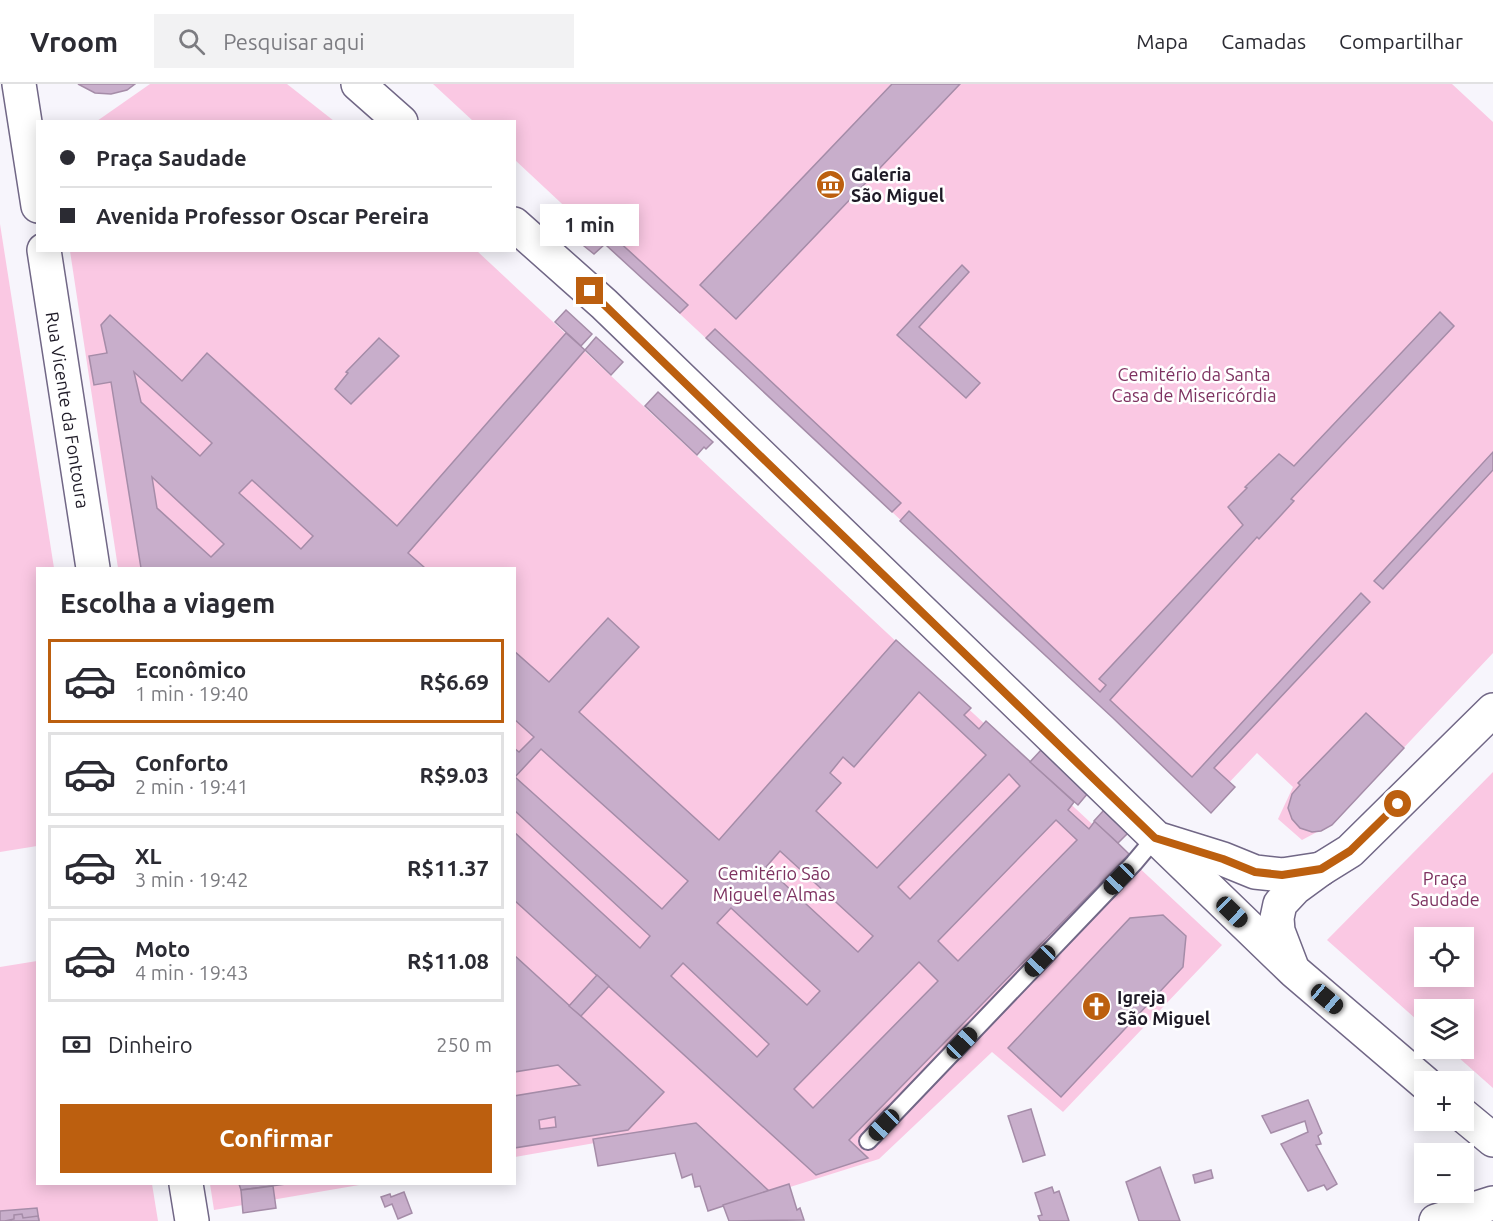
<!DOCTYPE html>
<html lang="pt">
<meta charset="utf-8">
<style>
body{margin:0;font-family:Ubuntu,sans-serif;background:#f2f2f3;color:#2b2b33;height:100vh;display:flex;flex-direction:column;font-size:22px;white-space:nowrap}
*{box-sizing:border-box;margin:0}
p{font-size:20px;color:#7c7c81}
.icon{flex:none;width:33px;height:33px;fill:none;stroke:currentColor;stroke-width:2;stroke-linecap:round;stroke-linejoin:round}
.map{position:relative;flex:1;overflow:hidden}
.details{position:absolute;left:36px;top:483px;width:480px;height:618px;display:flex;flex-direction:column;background:#fff;border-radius:0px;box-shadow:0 3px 15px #0003}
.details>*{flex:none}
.top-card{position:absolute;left:36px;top:36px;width:480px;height:132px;border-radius:0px;box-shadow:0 3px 15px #0003;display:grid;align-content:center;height:132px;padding:0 24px;background:#fff}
.fabs{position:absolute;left:1414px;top:843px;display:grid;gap:12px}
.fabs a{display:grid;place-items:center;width:60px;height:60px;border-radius:0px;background:#fff;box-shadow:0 3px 15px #0003;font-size:30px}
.end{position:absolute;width:27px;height:27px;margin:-14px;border:8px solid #bc5f0f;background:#fff;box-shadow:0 0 0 3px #fff}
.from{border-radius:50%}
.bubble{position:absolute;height:42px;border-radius:0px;background:#fff;box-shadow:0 3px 15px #0003;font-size:20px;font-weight:700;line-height:42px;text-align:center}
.car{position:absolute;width:18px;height:36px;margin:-18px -9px;border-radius:8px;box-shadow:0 0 4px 2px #0007;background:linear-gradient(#222 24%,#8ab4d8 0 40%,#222 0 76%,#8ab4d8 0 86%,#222 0)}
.top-card b{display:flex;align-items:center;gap:21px;height:57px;font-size:22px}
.top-card b+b{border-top:2px solid #e1e1e2}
.top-card i{width:15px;height:15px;background:#2b2b33}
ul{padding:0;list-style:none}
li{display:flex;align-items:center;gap:18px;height:84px;margin:0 12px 9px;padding:0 12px;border:3px solid #e1e1e2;border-radius:0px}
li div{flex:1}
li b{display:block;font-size:22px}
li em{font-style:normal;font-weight:700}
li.current{border-color:#bc5f0f}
li>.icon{width:54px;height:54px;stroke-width:1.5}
h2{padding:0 24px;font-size:27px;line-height:72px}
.pay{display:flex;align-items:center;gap:15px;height:66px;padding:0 24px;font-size:22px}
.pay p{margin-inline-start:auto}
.button{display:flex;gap:12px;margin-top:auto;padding:12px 24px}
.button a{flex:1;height:69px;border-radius:0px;background:#bc5f0f;color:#fff;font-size:24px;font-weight:700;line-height:69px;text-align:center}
header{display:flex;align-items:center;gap:36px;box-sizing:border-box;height:84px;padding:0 30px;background:#fff;border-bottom:2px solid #e1e1e2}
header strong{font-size:28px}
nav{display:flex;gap:33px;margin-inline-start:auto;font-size:21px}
.search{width:420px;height:54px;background:#f2f2f3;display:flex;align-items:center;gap:15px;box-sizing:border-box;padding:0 21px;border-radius:0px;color:#7c7c81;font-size:22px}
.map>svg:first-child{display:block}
</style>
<header>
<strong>Vroom</strong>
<div class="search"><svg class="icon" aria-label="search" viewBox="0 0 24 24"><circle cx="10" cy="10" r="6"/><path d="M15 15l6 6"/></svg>Pesquisar aqui</div>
<nav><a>Mapa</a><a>Camadas</a><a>Compartilhar</a></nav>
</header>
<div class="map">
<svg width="1493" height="1137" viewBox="0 0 1493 1137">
<rect width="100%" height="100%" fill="#f7f5fc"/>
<g fill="#fac8e3" fill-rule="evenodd">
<path d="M150 0H287L334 37H97Z"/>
<path d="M433 0H1452L1493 38V569L1332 740 1302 756 1278 735 1293 703 1257 669 1207 722 515 76 514 38 473 37Z"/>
<path d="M0 140 54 484H38L37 762 0 768Z"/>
<path d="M70 167H477L1222 861 1063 1028 992 968 879 1075 771 1109 686 1043 515 1073 514 484H118Z"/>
<path d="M1493 688V1004L1449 965 1464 964V926H1425V943L1327 856ZM1425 854H1464V892H1425Z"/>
<path d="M37 877 38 1100H152L158 1137H0V883Z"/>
<path d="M210 1100H365L214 1126Z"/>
</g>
<g fill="#c8aecb" stroke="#a58ca8" stroke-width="1.5" fill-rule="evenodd">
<path d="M78 0H135L127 6 111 10 95 9Z"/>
<path d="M892 0H960L736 235 700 201Z"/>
<path d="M603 143 688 221 680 229 595 151Z"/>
<path d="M595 151 605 160 594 170 584 162Z"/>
<path d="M962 181 969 188 919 243 980 299 966 314 897 251Z"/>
<path d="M566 226 592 250 581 262 555 238Z"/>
<path d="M1440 228 1454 242 1291 415 1294 417 1259 455 1257 453 1110 616 1192 693 1361 509 1370 518 1214 684 1235 703 1211 729 1113 634 900 437 909 427 1100 608 1106 601 1099 595 1243 441 1228 423 1247 404 1245 403 1279 370 1294 382Z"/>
<path d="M110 231 182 297 207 269 397 442 566 249 585 266 408 469 425 484H141L111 298 94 301 89 272 107 269 101 241ZM134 288 212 359 200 372 141 318ZM152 393 224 460 211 473 157 424ZM252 396 313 452 301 465 239 409Z"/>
<path d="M715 245 901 419 892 428 706 254Z"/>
<path d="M596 253 623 278 611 291 585 266Z"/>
<path d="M379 254 399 272 351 320 335 305 348 289 346 288Z"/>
<path d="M658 308 713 358 706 365 704 363 697 371 645 322Z"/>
<path d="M1493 368V386L1383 505 1374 497Z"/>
<path d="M608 534 639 563 579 628 719 756 896 556 971 624 964 631 979 645 986 637 1074 718 1068 726 1089 745 1095 737 1129 770 849 1056 868 1074 816 1091 514 816V748L640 864 650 852 514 726V664L519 668 534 653 514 635V567L549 598ZM919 608 986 671 877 784 816 727 841 699 830 689 843 673 854 683ZM541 665 688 797 662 825 515 693ZM1009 690 1020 702 910 815 898 803ZM1056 736 1077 756 958 877 938 857ZM780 767 873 852 858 868 766 783ZM731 824 820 907 807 921 717 839ZM919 878 938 897 813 1024 794 1005ZM683 879 769 960 757 973 671 892Z"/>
<path d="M1366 629 1404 664 1332 741 1321 747 1312 748 1300 744 1292 735 1288 724 1292 710 1300 701 1298 699Z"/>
<path d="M1041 666 1088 709 1078 721 1030 678Z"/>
<path d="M1104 726 1129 748 1118 759 1094 737Z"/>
<path d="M1163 831 1186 852 1183 883 1061 1013 1008 964 1130 834Z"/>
<path d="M514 871 664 1008 628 1046 514 1064V1012L580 1001 558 981 514 988ZM555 1033 556 1043 540 1045 539 1036Z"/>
<path d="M597 891 609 902 581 932 569 922Z"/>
<path d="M1308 1016 1322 1049 1318 1052 1321 1060 1316 1061 1337 1100 1327 1106 1324 1101 1308 1107 1281 1060 1308 1048 1305 1037 1271 1049 1262 1032Z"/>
<path d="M1031 1025 1045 1071 1023 1078 1008 1032Z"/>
<path d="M696 1039 769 1107 708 1127 700 1102 695 1103 692 1090 682 1094 675 1069 598 1082 593 1055Z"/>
<path d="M1160 1083 1180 1137H1139L1126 1098Z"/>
<path d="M1211 1086 1213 1094 1195 1099 1193 1091Z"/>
<path d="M239 1100H286L241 1106Z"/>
<path d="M789 1100 797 1126 800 1124 804 1136 729 1137 723 1121Z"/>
<path d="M273 1102 276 1124 243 1129 241 1106Z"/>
<path d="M1052 1103 1054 1109 1059 1107 1069 1137H1040L1038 1132 1042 1131 1035 1109Z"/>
<path d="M404 1108 412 1129 398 1135 392 1120 385 1123 381 1113 390 1110 391 1113Z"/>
<path d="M37 1124 39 1137H0V1127Z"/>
<path d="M22 1130 23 1134 38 1132 39 1137H5L14 1135V1131Z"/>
</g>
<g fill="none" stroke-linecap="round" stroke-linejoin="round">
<defs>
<path id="service" d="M868 1057 1134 779 1155 754"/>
<path id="minor" d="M1436 1137 1493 1119"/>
<g id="tertiary">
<path d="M19 0 38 122"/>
<path d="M44 166 93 484"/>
<path d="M186 1100 192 1137"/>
</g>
<g id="secondary">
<path d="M358 0 401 38"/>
<path d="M514 140 604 220 1294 887 1425 999"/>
<path d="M1162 756 1223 775 1255 788 1282 791 1321 785"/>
<path d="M1291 881 1278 847 1277 834 1280 820 1295 804 1321 785 1350 767 1493 626"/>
<path d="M1464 1032 1493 1056"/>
</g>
</defs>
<use href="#service" stroke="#716786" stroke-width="20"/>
<use href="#minor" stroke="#716786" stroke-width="36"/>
<use href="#tertiary" stroke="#716786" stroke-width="36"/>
<use href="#secondary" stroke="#716786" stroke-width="36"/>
<use href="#service" stroke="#fff" stroke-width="16"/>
<use href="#minor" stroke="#fff" stroke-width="33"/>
<use href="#tertiary" stroke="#fff" stroke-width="33"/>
<use href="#secondary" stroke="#fff" stroke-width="33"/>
</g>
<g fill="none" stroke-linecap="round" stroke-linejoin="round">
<path stroke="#bc5f0f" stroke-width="8" d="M590 207 1155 754 1223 775 1255 788 1282 791 1321 785 1350 767 1398 720"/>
</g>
<defs>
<symbol id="museum-disc" viewBox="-11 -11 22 22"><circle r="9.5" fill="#bc5f0f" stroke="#fff"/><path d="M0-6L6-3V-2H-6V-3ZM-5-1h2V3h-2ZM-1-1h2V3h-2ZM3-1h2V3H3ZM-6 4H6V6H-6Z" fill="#fff"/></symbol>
<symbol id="church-disc" viewBox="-11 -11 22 22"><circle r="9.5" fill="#bc5f0f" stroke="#fff"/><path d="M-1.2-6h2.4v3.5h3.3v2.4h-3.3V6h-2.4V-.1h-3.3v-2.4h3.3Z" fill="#fff"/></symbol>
</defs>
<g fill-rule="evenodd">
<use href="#museum-disc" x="814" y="84" width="33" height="33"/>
<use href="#church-disc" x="1080" y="906" width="33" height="33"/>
</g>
<g text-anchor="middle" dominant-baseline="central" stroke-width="5" stroke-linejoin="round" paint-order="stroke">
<g font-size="18" font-weight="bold" fill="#1e1a26" stroke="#fff" text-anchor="start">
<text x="851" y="90">Galeria<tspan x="851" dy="21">São Miguel</tspan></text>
<text x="1117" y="913">Igreja<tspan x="1117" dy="21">São Miguel</tspan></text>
</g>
<g font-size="18" fill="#7e3361" stroke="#fff">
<text x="1194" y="290">Cemitério da Santa<tspan x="1194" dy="21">Casa de Misericórdia</tspan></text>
<text x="774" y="789">Cemitério São<tspan x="774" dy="21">Miguel e Almas</tspan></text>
<text x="1445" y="794">Praça<tspan x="1445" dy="21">Saudade</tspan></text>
</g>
<g font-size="18" fill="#1e1a26" stroke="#fff">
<text transform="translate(68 326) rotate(81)">Rua Vicente da Fontoura</text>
</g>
</g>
</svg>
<div class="fabs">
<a><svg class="icon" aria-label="locate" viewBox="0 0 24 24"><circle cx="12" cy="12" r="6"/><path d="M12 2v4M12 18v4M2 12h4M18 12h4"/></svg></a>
<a><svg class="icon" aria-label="layers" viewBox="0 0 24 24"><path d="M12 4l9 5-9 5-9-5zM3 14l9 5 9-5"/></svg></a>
<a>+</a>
<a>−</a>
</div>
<i class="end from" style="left:1398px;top:720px"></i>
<i class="end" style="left:590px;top:207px"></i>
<div class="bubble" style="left:540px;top:120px;width:99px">1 min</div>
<i class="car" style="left:1119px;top:795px;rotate:224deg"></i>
<i class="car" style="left:1232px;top:828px;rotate:134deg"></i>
<i class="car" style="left:1040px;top:877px;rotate:224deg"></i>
<i class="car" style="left:1327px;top:915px;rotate:130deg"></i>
<i class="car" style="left:962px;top:959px;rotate:44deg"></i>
<i class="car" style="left:884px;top:1041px;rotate:224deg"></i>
<div class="top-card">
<b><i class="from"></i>Praça Saudade</b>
<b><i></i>Avenida Professor Oscar Pereira</b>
</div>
<section class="details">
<h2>Escolha a viagem</h2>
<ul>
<li class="current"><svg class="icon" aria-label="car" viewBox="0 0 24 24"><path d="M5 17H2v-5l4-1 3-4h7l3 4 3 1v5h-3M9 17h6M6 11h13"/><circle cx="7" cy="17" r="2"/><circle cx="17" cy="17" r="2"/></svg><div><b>Econômico</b><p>1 min · 19:40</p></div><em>R$6.69</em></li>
<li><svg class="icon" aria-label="car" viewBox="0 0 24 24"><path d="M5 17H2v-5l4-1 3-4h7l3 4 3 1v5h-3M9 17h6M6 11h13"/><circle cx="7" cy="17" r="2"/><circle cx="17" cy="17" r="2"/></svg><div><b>Conforto</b><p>2 min · 19:41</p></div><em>R$9.03</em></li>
<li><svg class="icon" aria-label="car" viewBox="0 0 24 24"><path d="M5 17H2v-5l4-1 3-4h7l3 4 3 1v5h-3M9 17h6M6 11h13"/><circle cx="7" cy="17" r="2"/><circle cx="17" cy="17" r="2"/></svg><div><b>XL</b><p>3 min · 19:42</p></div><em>R$11.37</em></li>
<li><svg class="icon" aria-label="car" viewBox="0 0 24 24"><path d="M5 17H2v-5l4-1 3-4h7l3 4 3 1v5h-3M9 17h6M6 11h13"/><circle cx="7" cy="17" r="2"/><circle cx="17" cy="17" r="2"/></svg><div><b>Moto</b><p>4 min · 19:43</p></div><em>R$11.08</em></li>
</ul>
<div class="pay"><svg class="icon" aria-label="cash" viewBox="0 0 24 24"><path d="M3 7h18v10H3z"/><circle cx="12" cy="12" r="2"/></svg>Dinheiro<p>250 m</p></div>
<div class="button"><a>Confirmar</a></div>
</section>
</div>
